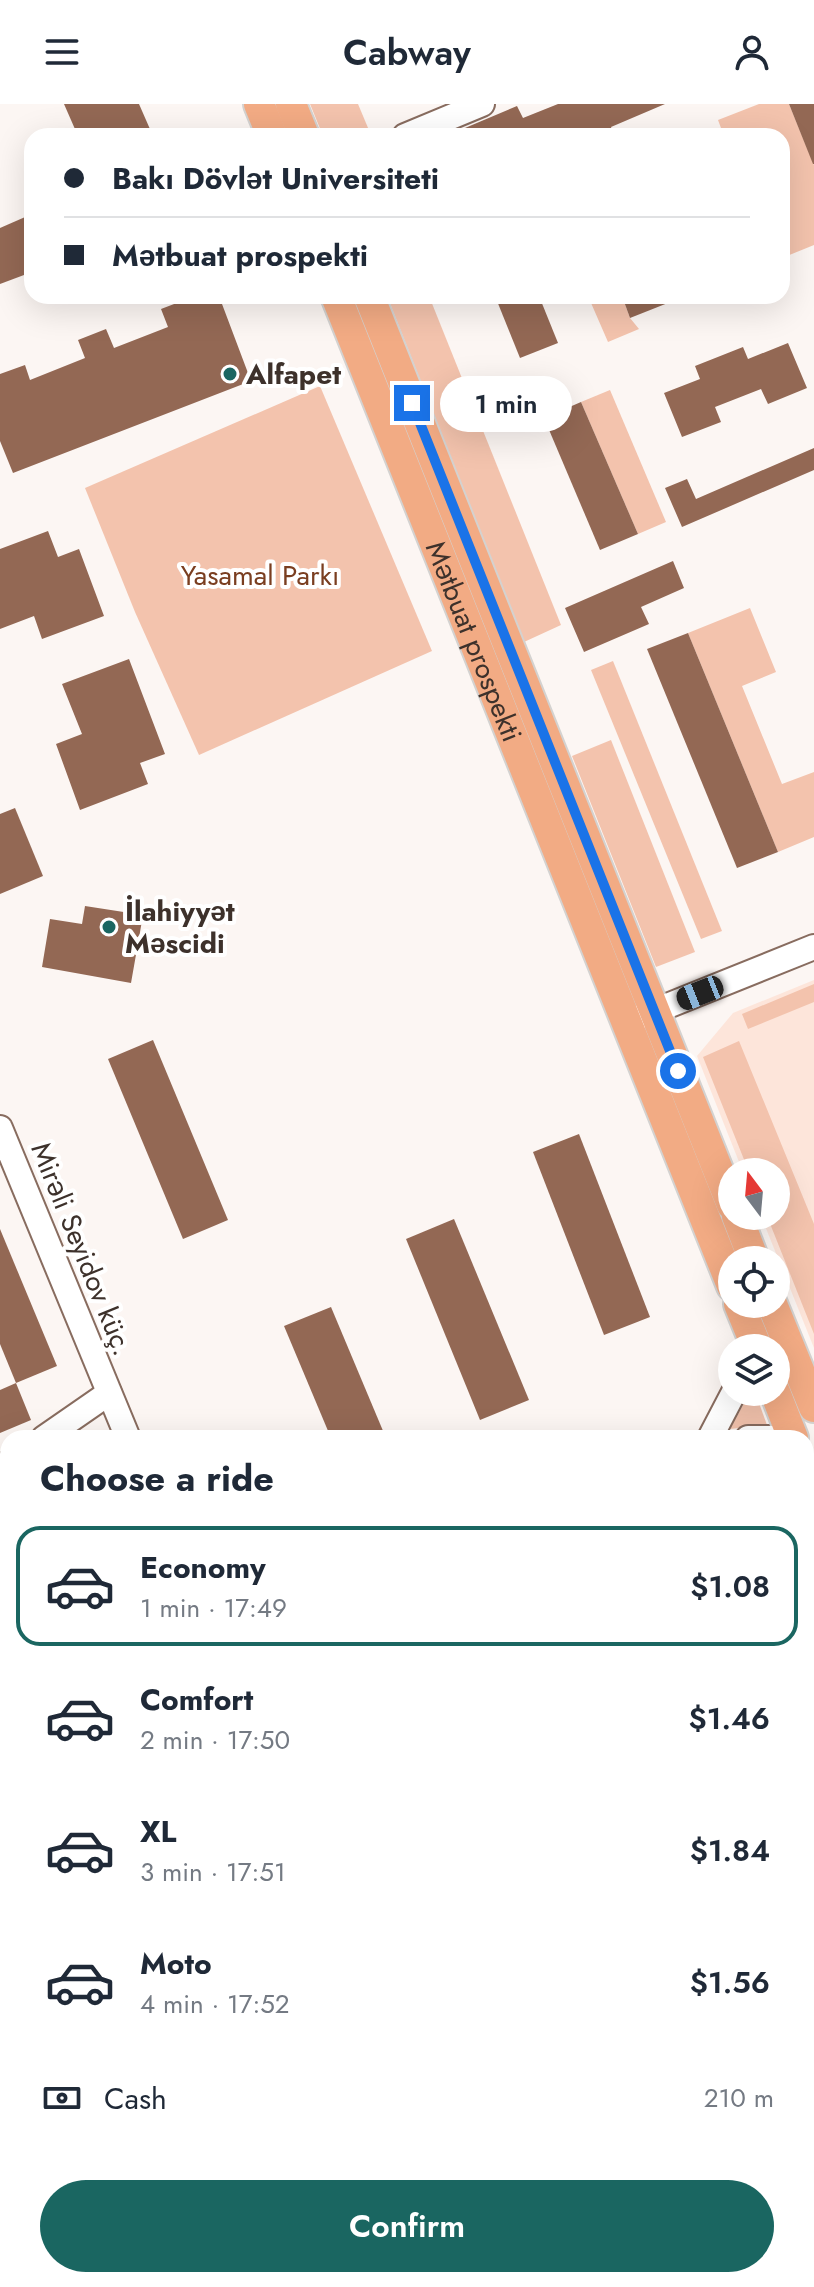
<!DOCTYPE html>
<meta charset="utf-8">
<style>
body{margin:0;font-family:Jost,sans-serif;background:#f6f6f7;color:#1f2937;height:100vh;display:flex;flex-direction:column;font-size:30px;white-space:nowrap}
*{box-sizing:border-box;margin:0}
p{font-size:26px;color:#747a83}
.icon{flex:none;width:44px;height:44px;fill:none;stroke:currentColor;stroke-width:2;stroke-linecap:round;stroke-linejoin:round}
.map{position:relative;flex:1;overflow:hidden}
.panel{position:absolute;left:0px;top:1326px;width:814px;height:858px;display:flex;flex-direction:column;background:#fff;border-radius:24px 24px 0 0;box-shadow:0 8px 32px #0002}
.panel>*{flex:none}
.hud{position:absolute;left:24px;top:24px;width:766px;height:176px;border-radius:24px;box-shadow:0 8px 32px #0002;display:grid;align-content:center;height:176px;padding:0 40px;background:#fff}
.needle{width:52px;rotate:344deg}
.controls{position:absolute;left:718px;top:1054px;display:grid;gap:16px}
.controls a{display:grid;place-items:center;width:72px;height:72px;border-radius:50%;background:#fff;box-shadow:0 8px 32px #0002;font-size:40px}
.end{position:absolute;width:36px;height:36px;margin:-18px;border:10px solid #1a73e8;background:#fff;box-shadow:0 0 0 4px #fff}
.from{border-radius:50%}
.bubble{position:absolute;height:56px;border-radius:28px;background:#fff;box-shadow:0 8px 32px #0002;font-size:26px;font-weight:600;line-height:56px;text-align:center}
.car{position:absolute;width:24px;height:48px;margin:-24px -12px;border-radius:10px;box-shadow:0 0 6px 2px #0007;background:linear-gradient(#222 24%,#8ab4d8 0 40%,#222 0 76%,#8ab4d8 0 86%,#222 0)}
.hud b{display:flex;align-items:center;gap:28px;height:76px;font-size:30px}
.hud b+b{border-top:2px solid #e0e1e3}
.hud i{width:20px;height:20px;background:#1f2937}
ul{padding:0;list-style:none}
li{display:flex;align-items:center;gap:24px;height:120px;margin:0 16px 12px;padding:0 24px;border:4px solid transparent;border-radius:24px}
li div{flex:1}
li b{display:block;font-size:30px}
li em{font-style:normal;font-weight:600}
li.selected{border-color:#1a6661}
li>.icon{width:72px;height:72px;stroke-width:1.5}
h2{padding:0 40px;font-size:36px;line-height:96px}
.pay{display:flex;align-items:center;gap:20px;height:88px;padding:0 40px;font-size:30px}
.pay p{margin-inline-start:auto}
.primary-button{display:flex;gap:16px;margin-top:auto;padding:16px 40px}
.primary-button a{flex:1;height:92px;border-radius:48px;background:#1a6661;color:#fff;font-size:32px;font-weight:600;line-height:92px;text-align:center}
header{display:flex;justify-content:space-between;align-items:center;height:104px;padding:0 40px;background:#fff;font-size:36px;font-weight:600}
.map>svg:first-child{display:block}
</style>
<header><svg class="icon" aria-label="menu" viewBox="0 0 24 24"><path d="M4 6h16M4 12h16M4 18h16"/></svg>Cabway<svg class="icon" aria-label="person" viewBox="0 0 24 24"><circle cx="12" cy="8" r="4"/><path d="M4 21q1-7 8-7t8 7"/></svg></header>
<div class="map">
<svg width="814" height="2183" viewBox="0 0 814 2183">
<rect width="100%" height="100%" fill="#fcf6f3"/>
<path fill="#fde5da" d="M814 876V1244L761 1112H776V1068H743L697 952 733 909Z"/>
<g fill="#f3c3ad">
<path d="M310 0H358L371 31 323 32Z"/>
<path d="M759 0H789L814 61V141L782 154V32H724L718 16Z"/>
<path d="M387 192H429L561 521 524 538Z"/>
<path d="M588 192H622L630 214 639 225 608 238Z"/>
<path d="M320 282 432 547 199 651 135 508 85 384Z"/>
<path d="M610 286 666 418 638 430 581 298Z"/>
<path d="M750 504 776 568 742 582 782 680 814 668V733L778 748 688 529Z"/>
<path d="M613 557 722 827 701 835 591 566Z"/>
<path d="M611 636 695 848 656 863 572 652Z"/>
<path d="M814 880V898L748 925 742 910Z"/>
<path d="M739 937 814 1120V1230L767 1112H776V1068H749L703 953Z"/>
<path d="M750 1288H755L767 1321 730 1325Z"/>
<path d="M806 1424 814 1445V1583L806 1563Z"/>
<path d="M546 2176H691L694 2183H549Z"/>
</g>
<g fill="#936854">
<path d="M64 0H139L153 32H78Z"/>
<path d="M558 0H665L611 23 614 32H446L517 2 523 14Z"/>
<path d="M789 0H814V60H813Z"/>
<path d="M32 110V168L0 180V124Z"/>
<path d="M195 192H219L251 277 13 369 0 337V270L25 261 30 276 85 254 78 236 106 225 114 244 168 223 161 205Z"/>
<path d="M495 192H539L558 239 520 254Z"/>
<path d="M622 192H683V193L630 214Z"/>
<path d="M788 239 807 284 768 300 761 285 715 303 721 318 682 333 664 289 700 275 695 262 743 243 748 255Z"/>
<path d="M581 298 638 430 600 446 544 314Z"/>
<path d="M814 344V366L682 423 665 384 687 375 696 395Z"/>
<path d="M48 427 58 453 79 445 104 512 42 535 34 512 0 525V445Z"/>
<path d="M673 457 684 484 641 503 649 520 584 548 565 504Z"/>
<path d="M688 529 778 748 737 764 647 545Z"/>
<path d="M129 555 165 650 140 659 148 680 80 706 56 640 82 630 62 580Z"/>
<path d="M15 704 43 772 0 790V710Z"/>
<path d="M85 802 143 811 131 879 42 863 50 815 82 820Z"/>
<path d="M153 936 228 1116 183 1135 108 955Z"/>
<path d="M579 1030 650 1213 604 1231 533 1048Z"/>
<path d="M454 1115 529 1296 480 1316 406 1135Z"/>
<path d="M0 1125 57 1262 16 1279 0 1240Z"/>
<path d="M331 1203 386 1334H331L284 1222Z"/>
<path d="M16 1279 31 1316 0 1329V1286Z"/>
</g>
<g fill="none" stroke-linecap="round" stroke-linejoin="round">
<defs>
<g id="minor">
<path d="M405 32 482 0"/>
<path d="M640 913 814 843"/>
<path d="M0 1024 128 1334"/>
<path d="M44 1334 109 1289"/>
<path d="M710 1334 734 1288"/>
<path d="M748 1334H772"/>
<path d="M0 1365 8 1359"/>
</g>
<g id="major">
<path d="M259 0 272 32"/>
<path d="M291 0 304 32"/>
<path id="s1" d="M336 192 732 1182"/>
<path d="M369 192 732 1101"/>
<path d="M737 1112 754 1156"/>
<path d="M739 1200 757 1244"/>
<path d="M772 1200 814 1303"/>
<path d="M775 1288 793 1334"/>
<path d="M806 1366 814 1386"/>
</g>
</defs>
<use href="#minor" stroke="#886c5f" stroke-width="28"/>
<use href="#major" stroke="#d4d2d0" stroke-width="34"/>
<use href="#minor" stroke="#fff" stroke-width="24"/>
<use href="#major" stroke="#f2ab84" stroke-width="30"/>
</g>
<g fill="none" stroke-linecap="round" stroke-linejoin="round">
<path stroke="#1a73e8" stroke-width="10" d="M412 299 678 967"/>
</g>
<g fill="#1a6661" stroke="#fff" stroke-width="3">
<circle cx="230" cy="270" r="8"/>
<circle cx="109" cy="823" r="8"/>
</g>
<g text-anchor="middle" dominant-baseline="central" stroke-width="8" stroke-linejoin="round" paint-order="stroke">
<g font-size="28" font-weight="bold" fill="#3d312b" stroke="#fff" text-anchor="start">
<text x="246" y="270">Alfapet</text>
<text x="125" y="807">İlahiyyət<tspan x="125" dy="32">Məscidi</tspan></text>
</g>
<g font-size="28" fill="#7a3e20" stroke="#fff">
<text x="260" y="471">Yasamal Parkı</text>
</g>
<g font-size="28" fill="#3d312b" stroke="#fff">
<text stroke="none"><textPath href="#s1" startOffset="372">Mətbuat prospekti</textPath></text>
<text transform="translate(82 1145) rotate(68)">Mirəli Seyidov küç.</text>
</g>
</g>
</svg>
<div class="controls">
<a><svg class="needle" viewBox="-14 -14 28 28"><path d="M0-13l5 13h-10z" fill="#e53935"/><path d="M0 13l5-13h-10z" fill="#747a83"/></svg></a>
<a><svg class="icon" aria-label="locate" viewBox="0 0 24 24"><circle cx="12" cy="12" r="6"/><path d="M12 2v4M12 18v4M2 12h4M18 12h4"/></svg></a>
<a><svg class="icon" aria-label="layers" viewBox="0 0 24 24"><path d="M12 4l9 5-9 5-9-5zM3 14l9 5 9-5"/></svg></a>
</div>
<i class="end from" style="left:678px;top:967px"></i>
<i class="end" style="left:412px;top:299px"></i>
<div class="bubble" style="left:440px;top:272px;width:132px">1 min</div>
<i class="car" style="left:700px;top:889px;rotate:248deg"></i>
<div class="hud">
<b><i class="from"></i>Bakı Dövlət Universiteti</b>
<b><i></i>Mətbuat prospekti</b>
</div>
<section class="panel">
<h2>Choose a ride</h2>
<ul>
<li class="selected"><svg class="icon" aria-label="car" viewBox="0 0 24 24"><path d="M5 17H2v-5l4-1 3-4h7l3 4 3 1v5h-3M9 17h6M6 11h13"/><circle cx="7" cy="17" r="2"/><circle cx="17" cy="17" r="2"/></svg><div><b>Economy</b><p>1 min · 17:49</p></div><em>$1.08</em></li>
<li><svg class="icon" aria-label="car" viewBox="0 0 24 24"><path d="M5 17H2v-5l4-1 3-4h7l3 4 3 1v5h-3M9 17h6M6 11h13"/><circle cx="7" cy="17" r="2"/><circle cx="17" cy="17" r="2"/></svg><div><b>Comfort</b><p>2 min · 17:50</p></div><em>$1.46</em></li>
<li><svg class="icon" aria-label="car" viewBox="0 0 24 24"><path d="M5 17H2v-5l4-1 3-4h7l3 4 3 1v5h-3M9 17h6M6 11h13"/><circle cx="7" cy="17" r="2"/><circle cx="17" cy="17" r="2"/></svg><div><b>XL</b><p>3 min · 17:51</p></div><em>$1.84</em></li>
<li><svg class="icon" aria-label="car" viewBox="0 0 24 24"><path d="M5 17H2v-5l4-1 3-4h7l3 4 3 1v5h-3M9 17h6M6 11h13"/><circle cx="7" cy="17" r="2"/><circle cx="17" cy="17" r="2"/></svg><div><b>Moto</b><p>4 min · 17:52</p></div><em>$1.56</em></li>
</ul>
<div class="pay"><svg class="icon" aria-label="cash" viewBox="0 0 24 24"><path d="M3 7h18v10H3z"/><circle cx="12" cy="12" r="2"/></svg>Cash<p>210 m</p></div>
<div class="primary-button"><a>Confirm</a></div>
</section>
</div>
